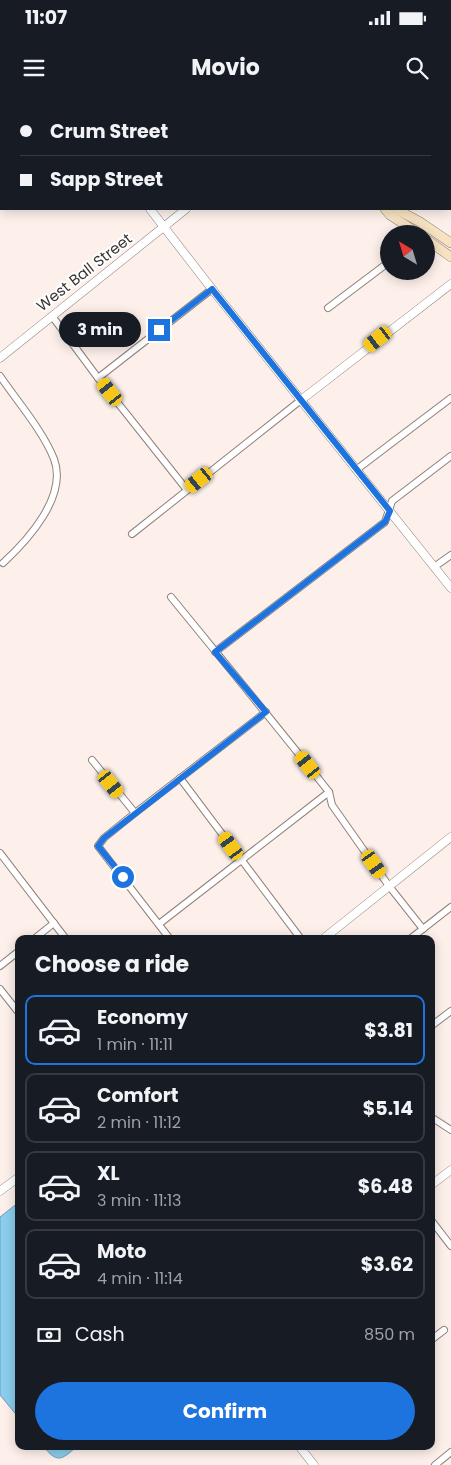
<!DOCTYPE html>
<meta charset="utf-8">
<style>
body{margin:0;font-family:Poppins,sans-serif;background:#242831;color:#f1f3f6;height:100vh;display:flex;flex-direction:column;font-size:19px;white-space:nowrap}
*{box-sizing:border-box;margin:0}
p{font-size:16px;color:#9ea1a6}
.icon{flex:none;width:28px;height:28px;fill:none;stroke:currentColor;stroke-width:2;stroke-linecap:round;stroke-linejoin:round}
.map{position:relative;flex:1;overflow:hidden}
.panel{position:absolute;left:15px;top:835px;width:420px;height:515px;display:flex;flex-direction:column;background:#171b24;border-radius:10px;box-shadow:0 2px 12px #0003}
.panel>*{flex:none}
.banner{position:absolute;left:0px;top:0px;width:451px;height:110px;box-shadow:0 2px 12px #0003;display:grid;align-content:center;height:110px;padding:0 20px;background:#171b24}
.needle{width:32px;rotate:322deg}
.buttons{position:absolute;left:380px;top:125px;display:grid;gap:10px}
.buttons a{display:grid;place-items:center;width:55px;height:55px;border-radius:50%;background:#171b24;box-shadow:0 2px 12px #0003;font-size:25px}
.end{position:absolute;width:22px;height:22px;margin:-11px;border:6px solid #1e74de;background:#fff;box-shadow:0 0 0 2px #fff}
.from{border-radius:50%}
.bubble{position:absolute;height:35px;border-radius:18px;background:#171b24;box-shadow:0 2px 12px #0003;font-size:16px;font-weight:700;line-height:35px;text-align:center}
.car{position:absolute;width:15px;height:30px;margin:-15px -8px;border-radius:6px;box-shadow:0 0 4px 1px #0007;background:linear-gradient(#f5c518 24%,#345 0 40%,#f5c518 0 76%,#345 0 86%,#f5c518 0)}
.banner b{display:flex;align-items:center;gap:18px;height:48px;font-size:19px}
.banner b+b{border-top:1px solid #363941}
.banner i{width:12px;height:12px;background:#f1f3f6}
ul{padding:0;list-style:none}
li{display:flex;align-items:center;gap:15px;height:70px;margin:0 10px 8px;padding:0 10px;border:2px solid #363941;border-radius:10px}
li div{flex:1}
li b{display:block;font-size:19px}
li em{font-style:normal;font-weight:700}
li.active{border-color:#1e74de}
li>.icon{width:45px;height:45px;stroke-width:1.5}
h2{padding:0 20px;font-size:22px;line-height:60px}
.pay{display:flex;align-items:center;gap:12px;height:55px;padding:0 20px;font-size:19px}
.pay p{margin-inline-start:auto}
.cta{display:flex;gap:10px;margin-top:auto;padding:10px 20px}
.cta a{flex:1;height:58px;border-radius:30px;background:#1e74de;color:#fff;font-size:20px;font-weight:700;line-height:58px;text-align:center}
.status{display:flex;justify-content:space-between;align-items:center;height:35px;padding:0 25px;background:#171b24;direction:ltr}
.status svg{height:14px;fill:currentColor}
header{display:flex;justify-content:space-between;align-items:center;height:65px;padding:0 20px;background:#171b24;font-size:22px;font-weight:700}
.map>svg:first-child{display:block}
</style>
<div class="status"><b>11:07</b><svg viewBox="0 0 49 12"><path d="M0 12V9h3v3zM5 12V6h3v6zM10 12V3h3v9zM15 12V0h3v12zM26 1h20v11H26zM47 4h2v5h-2z"/></svg></div>
<header><svg class="icon" aria-label="menu" viewBox="0 0 24 24"><path d="M4 6h16M4 12h16M4 18h16"/></svg>Movio<svg class="icon" aria-label="search" viewBox="0 0 24 24"><circle cx="10" cy="10" r="6"/><path d="M15 15l6 6"/></svg></header>
<div class="map">
<svg width="451" height="1365" viewBox="0 0 451 1365">
<rect width="100%" height="100%" fill="#fdf0eb"/>
<g fill="#8acded" stroke="#729fb5">
<path d="M19 1102V1318L0 1295V1117Z"/>
<path d="M43 1346H77C61 1361 57 1363 43 1346Z"/>
</g>
<g fill="none" stroke-linecap="round" stroke-linejoin="round">
<defs>
<g id="minor">
<path d="M328 208 389 162"/>
<path d="M52 216 98 278 187 390"/>
<path d="M0 276C17 301 43 331 54 359 68 396 28 440 3 463"/>
<path d="M98 278 212 189"/>
<path d="M356 370 451 298"/>
<path d="M132 434 301 300"/>
<path d="M434 467 451 455"/>
<path d="M171 497C224 562 277 626 329 692L332 705 389 786 423 829"/>
<path d="M215 552 385 422 392 401 451 356"/>
<path d="M92 660 135 713"/>
<path d="M180 678 301 839"/>
<path d="M0 753 66 839"/>
<path d="M159 824 329 692"/>
<path d="M34 839 54 823"/>
<path d="M170 839 98 746 104 738 135 713 266 612"/>
<path d="M410 839 451 807"/>
<path d="M0 866 19 851"/>
<path d="M0 889 19 913"/>
<path d="M431 926 451 911"/>
<path d="M431 1017 451 1030"/>
<path d="M431 1120 451 1146"/>
<path d="M431 1240 444 1230"/>
<path d="M435 1365 451 1352"/>
</g>
<g id="tertiary">
<path d="M62 0 63 1"/>
<path d="M150 109 212 189 451 488"/>
<path d="M0 258 186 109"/>
<path d="M301 300 451 184"/>
<path d="M323 839 451 737"/>
<path d="M431 1085 451 1070"/>
<path d="M0 1091 19 1077"/>
<path d="M299 1346 314 1365"/>
</g>
<g id="secondary">
<path d="M258 0 260 1"/>
<path d="M385 109 390 115 419 134"/>
<path d="M396 109 420 122 451 143"/>
<path d="M426 139 451 157"/>
</g>
</defs>
<use href="#minor" stroke="#90817c" stroke-width="8"/>
<use href="#tertiary" stroke="#90817c" stroke-width="9"/>
<use href="#secondary" stroke="#90817c" stroke-width="10"/>
<use href="#minor" stroke="#fff" stroke-width="6"/>
<use href="#tertiary" stroke="#fff" stroke-width="8"/>
<use href="#secondary" stroke="#f7e3c2" stroke-width="9"/>
<defs>
<g id="rail">
<path d="M353 0 354 1"/>
<path d="M450 59 451 60"/>
</g>
</defs>
<use href="#rail" stroke="#5d5654" stroke-width="4"/>
<use href="#rail" stroke="#fff" stroke-width="2" stroke-dasharray="5.5" stroke-linecap="butt"/>
</g>
<g fill="none" stroke-linecap="round" stroke-linejoin="round">
<path stroke="#1e74de" stroke-width="6" d="M123 777 98 746 104 738 266 612 215 552 385 422 390 411 212 189 159 230"/>
</g>
<g text-anchor="middle" dominant-baseline="central" stroke-width="4" stroke-linejoin="round" paint-order="stroke">
<g font-size="15" fill="#3a3432" stroke="#fff">
<text transform="translate(84 172) rotate(-38)">West Ball Street</text>
</g>
</g>
</svg>
<div class="buttons">
<a><svg class="needle" viewBox="-14 -14 28 28"><path d="M0-13l5 13h-10z" fill="#e53935"/><path d="M0 13l5-13h-10z" fill="#9ea1a6"/></svg></a>
</div>
<i class="end from" style="left:123px;top:777px"></i>
<i class="end" style="left:159px;top:230px"></i>
<div class="bubble" style="left:59px;top:212px;width:82px">3 min</div>
<i class="car" style="left:378px;top:239px;rotate:232deg"></i>
<i class="car" style="left:110px;top:292px;rotate:322deg"></i>
<i class="car" style="left:199px;top:380px;rotate:231deg"></i>
<i class="car" style="left:308px;top:665px;rotate:322deg"></i>
<i class="car" style="left:111px;top:684px;rotate:141deg"></i>
<i class="car" style="left:231px;top:746px;rotate:324deg"></i>
<i class="car" style="left:374px;top:764px;rotate:145deg"></i>
<div class="banner">
<b><i class="from"></i>Crum Street</b>
<b><i></i>Sapp Street</b>
</div>
<section class="panel">
<h2>Choose a ride</h2>
<ul>
<li class="active"><svg class="icon" aria-label="car" viewBox="0 0 24 24"><path d="M5 17H2v-5l4-1 3-4h7l3 4 3 1v5h-3M9 17h6M6 11h13"/><circle cx="7" cy="17" r="2"/><circle cx="17" cy="17" r="2"/></svg><div><b>Economy</b><p>1 min · 11:11</p></div><em>$3.81</em></li>
<li><svg class="icon" aria-label="car" viewBox="0 0 24 24"><path d="M5 17H2v-5l4-1 3-4h7l3 4 3 1v5h-3M9 17h6M6 11h13"/><circle cx="7" cy="17" r="2"/><circle cx="17" cy="17" r="2"/></svg><div><b>Comfort</b><p>2 min · 11:12</p></div><em>$5.14</em></li>
<li><svg class="icon" aria-label="car" viewBox="0 0 24 24"><path d="M5 17H2v-5l4-1 3-4h7l3 4 3 1v5h-3M9 17h6M6 11h13"/><circle cx="7" cy="17" r="2"/><circle cx="17" cy="17" r="2"/></svg><div><b>XL</b><p>3 min · 11:13</p></div><em>$6.48</em></li>
<li><svg class="icon" aria-label="car" viewBox="0 0 24 24"><path d="M5 17H2v-5l4-1 3-4h7l3 4 3 1v5h-3M9 17h6M6 11h13"/><circle cx="7" cy="17" r="2"/><circle cx="17" cy="17" r="2"/></svg><div><b>Moto</b><p>4 min · 11:14</p></div><em>$3.62</em></li>
</ul>
<div class="pay"><svg class="icon" aria-label="cash" viewBox="0 0 24 24"><path d="M3 7h18v10H3z"/><circle cx="12" cy="12" r="2"/></svg>Cash<p>850 m</p></div>
<div class="cta"><a>Confirm</a></div>
</section>
</div>
